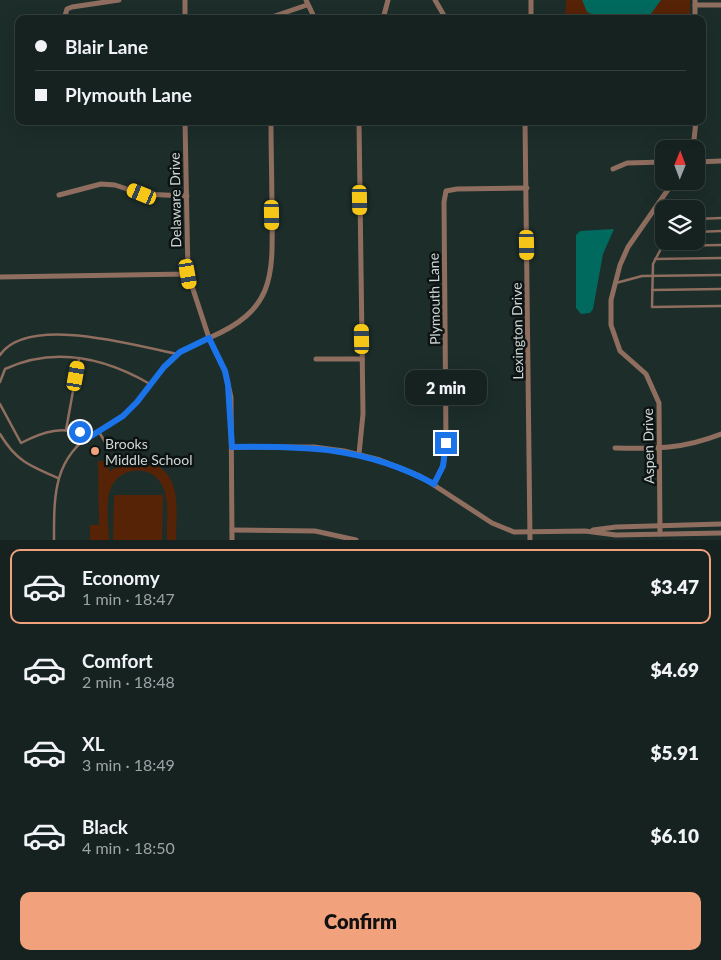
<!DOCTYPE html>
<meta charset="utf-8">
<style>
body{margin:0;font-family:Lato,sans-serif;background:#1e2a29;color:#f1f3f6;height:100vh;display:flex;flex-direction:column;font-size:19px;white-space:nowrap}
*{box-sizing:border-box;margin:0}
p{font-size:16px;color:#9da4a5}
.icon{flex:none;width:28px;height:28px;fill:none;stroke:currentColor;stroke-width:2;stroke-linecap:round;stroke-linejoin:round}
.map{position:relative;height:540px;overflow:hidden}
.panel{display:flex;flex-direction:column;background:#152220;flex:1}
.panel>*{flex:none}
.guide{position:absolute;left:15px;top:15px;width:691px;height:110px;border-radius:10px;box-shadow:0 5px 20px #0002,0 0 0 1px #343f3e;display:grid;align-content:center;height:110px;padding:0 20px;background:#152220}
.needle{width:32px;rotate:1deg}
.controls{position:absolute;left:655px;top:140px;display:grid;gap:10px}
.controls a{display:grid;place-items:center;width:50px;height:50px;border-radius:10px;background:#152220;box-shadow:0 5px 20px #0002,0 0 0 1px #343f3e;font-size:25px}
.end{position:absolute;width:22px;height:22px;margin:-11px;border:6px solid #1a73e8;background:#fff;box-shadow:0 0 0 2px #fff}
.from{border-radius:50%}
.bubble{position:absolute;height:35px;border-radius:10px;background:#152220;box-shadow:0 5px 20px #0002,0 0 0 1px #343f3e;font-size:16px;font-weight:800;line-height:35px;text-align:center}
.car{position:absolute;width:15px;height:30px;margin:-15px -8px;border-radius:6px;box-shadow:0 0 4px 1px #0007;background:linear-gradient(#f5c518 24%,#345 0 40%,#f5c518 0 76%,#345 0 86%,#f5c518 0)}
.guide b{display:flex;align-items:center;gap:18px;height:48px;font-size:19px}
.guide b+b{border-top:1px solid #343f3e}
.guide i{width:12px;height:12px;background:#f1f3f6}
ul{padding:9px 0 0;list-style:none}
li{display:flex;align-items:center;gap:15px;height:75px;margin:0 10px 8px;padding:0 10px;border:2px solid transparent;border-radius:10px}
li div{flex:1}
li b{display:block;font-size:19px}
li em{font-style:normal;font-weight:800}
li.active{border-color:#f1a17c}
li>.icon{width:45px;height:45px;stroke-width:1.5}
.action{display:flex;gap:10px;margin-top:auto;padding:10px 20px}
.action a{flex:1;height:58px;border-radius:10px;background:#f1a17c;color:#111;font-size:20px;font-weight:800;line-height:58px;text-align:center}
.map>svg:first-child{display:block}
</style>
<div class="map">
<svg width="721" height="540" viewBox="0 0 721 540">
<rect width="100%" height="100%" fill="#1c2d2a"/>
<g fill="#572307">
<path d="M566 0H690V19H565Z"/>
<path d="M142 459C184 471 176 505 176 540H167C166 524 170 502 163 487 153 463 118 466 110 490 105 504 109 525 109 540H90V525H99L98 461H109V472C120 463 128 460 142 459Z"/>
<path d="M114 495H163L162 540H113Z"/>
</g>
<g fill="#006a5e">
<path d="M582 0H661L650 15 641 19H602L587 12Z"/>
<path d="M614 229 603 254 593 309 590 313 581 314 576 308V235L580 231Z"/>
</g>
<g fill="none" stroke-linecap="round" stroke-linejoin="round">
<g stroke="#8f6e5f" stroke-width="2.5">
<path d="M696 219 721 218"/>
<path d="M696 232 721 231"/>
<path d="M665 241 653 264 652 307 721 306"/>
<path d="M661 246 721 245"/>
<path d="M655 259 721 258"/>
<path d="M616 283 642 276 721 275"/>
<path d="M652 290 721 289"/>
<path d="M0 355C28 314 137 346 177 354"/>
<path d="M0 382 5 369C55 346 105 358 150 384"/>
<path d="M0 404 21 443C42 432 66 424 87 437"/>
<path d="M66 430 79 358"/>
<path d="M98 430 105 442H121"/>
<path d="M0 434C16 461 30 466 58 478"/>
<path d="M54 540C54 496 53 458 95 432 110 423 123 416 136 403 146 392 153 378 164 367 176 353 192 346 209 338"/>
</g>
<g stroke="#8f6e5f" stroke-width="5">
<path d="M185 0V19"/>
<path d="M306 0 315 19"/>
<path d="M435 0 446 19"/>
<path d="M531 0V19"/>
<path d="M695 0V19"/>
<path d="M695 5H721"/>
<path d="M64 19 67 9 72 7 119 0"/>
<path d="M266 19 307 5"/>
<path d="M383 19 388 0"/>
<path d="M185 121 188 274 209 338 225 371 231 397 232 540"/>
<path d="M359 121 363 414 359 454"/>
<path d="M525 121 530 540"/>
<path d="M693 149 696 121"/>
<path d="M696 162 721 161"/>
<path d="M613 169 627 163 664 162"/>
<path d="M59 195 101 184 115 185 142 194 187 196"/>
<path d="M0 277 188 274"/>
<path d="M209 338C274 310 273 278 272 214 272 183 271 152 271 121"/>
<path d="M316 359H362"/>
<path d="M232 447H314L344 451 380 460 420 476 492 523 514 532 585 531 616 535 721 533"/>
<path d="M615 448C655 449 683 449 721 434"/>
<path d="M434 484 443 466 446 443 444 202 446 191 457 189 527 188"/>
<path d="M232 530 315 531 356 540"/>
<path d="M593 530 616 527 721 524"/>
<path d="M660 534 659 403 646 374 620 351 611 325V300L620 265 628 247 674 181"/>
</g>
</g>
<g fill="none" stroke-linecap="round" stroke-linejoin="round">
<path stroke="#1a73e8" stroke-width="6" d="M80 432 88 438 123 416 137 402 164 367 180 352 209 338 225 371 228 385 232 447C307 446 366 447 434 484L443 466 446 443"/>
</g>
<circle fill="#f1a17c" stroke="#0c1312" stroke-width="2" cx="95" cy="451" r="5"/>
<g text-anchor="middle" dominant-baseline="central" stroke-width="5" stroke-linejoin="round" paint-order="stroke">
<g font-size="14" fill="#cdd7d5" stroke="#0c1312">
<text transform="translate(175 200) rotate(-91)">Delaware Drive</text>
<text transform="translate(434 299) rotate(-91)">Plymouth Lane</text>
<text transform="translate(517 331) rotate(-91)">Lexington Drive</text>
<text transform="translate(648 446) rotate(-91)">Aspen Drive</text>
</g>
<g font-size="14" fill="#cdd7d5" stroke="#0c1312" text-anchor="start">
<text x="105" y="443">Brooks<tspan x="105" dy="16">Middle School</tspan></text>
</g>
</g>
</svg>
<div class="controls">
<a><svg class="needle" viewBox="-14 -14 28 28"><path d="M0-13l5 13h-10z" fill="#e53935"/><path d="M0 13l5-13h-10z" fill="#9da4a5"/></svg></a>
<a><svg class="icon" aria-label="layers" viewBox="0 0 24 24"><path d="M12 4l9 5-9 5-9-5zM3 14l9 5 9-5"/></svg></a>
</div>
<i class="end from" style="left:80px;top:432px"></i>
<i class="end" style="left:446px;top:443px"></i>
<div class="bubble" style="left:405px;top:370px;width:82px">2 min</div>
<i class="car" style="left:142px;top:194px;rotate:292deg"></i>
<i class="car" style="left:360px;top:200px;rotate:179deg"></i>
<i class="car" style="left:272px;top:215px;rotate:179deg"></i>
<i class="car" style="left:527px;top:245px;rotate:179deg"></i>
<i class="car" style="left:188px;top:274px;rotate:170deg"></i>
<i class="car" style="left:362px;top:339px;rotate:359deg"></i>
<i class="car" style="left:76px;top:376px;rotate:10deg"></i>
<div class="guide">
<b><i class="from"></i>Blair Lane</b>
<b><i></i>Plymouth Lane</b>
</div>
</div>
<section class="panel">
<ul>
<li class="active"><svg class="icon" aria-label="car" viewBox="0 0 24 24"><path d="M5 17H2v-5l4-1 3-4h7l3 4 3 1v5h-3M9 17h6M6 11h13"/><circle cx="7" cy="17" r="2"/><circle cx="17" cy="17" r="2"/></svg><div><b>Economy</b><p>1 min · 18:47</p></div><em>$3.47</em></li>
<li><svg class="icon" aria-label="car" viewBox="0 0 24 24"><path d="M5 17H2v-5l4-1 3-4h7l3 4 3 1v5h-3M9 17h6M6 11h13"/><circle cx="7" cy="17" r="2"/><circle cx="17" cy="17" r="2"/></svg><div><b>Comfort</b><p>2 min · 18:48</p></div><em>$4.69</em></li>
<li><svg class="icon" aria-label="car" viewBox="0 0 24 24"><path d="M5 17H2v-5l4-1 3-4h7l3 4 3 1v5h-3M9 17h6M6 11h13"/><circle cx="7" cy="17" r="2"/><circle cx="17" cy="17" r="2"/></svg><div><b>XL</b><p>3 min · 18:49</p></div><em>$5.91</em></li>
<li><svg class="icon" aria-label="car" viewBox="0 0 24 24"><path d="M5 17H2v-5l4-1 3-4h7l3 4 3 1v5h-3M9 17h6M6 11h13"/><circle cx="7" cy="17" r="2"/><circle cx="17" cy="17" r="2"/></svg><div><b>Black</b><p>4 min · 18:50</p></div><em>$6.10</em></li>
</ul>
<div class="action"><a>Confirm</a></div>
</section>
